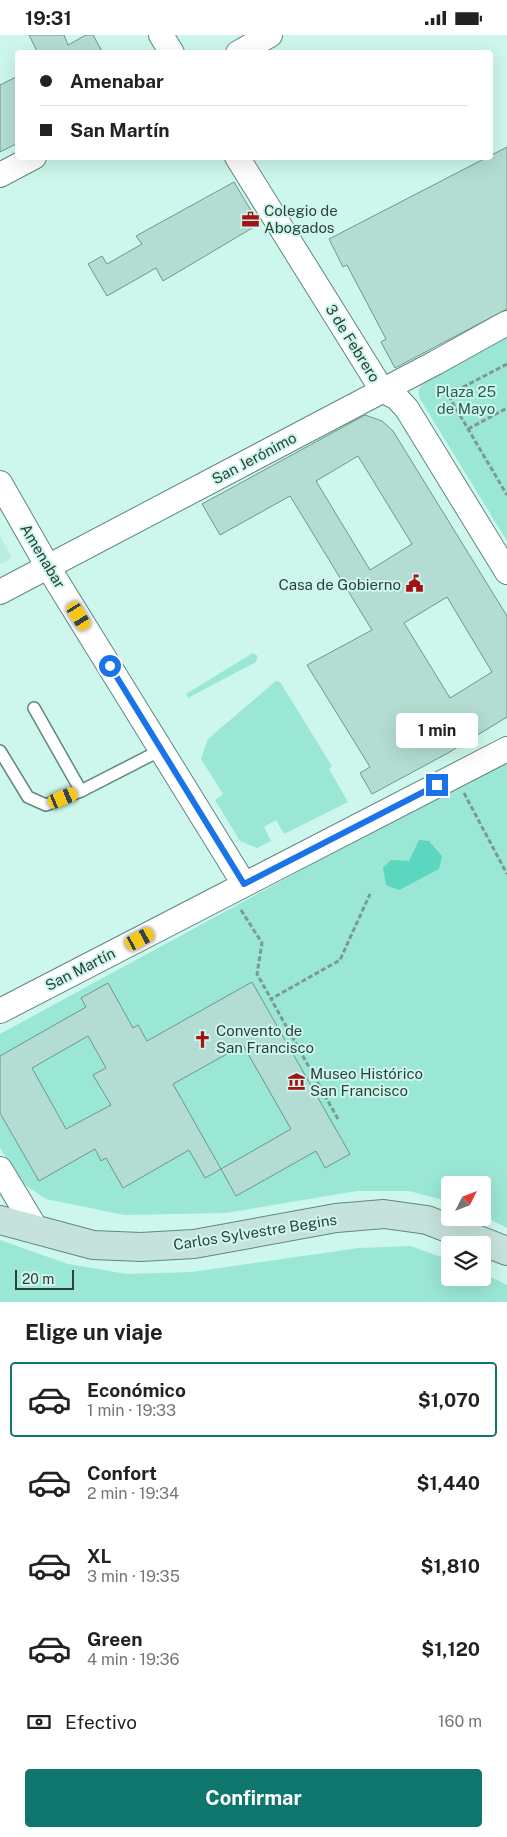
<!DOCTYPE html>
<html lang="es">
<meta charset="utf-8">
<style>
body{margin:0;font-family:"Public Sans",sans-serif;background:#f6f6f6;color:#222;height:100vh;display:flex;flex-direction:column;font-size:19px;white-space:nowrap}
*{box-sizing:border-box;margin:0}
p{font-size:16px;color:#767676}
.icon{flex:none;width:28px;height:28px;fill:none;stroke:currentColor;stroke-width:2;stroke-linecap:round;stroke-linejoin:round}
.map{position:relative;height:1267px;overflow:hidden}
.drawer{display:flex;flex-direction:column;background:#fff;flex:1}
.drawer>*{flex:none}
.guide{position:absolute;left:15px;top:15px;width:478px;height:110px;border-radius:5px;box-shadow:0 5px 20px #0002;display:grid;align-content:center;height:110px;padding:0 25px;background:#fff}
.needle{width:32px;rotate:48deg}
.tools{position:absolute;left:441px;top:1141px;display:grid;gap:10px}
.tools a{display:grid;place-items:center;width:50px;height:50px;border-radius:5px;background:#fff;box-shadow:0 5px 20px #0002;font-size:25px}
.scale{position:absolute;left:15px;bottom:12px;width:59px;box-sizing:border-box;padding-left:5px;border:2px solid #2f403b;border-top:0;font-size:14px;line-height:18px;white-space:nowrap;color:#2f403b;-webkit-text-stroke:4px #cdf7ec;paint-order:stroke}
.end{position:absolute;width:22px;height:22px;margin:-11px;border:6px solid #1a73e8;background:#fff;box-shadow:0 0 0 2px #fff}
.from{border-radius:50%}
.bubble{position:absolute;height:35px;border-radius:5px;background:#fff;box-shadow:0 5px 20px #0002;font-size:16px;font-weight:700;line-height:35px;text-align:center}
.car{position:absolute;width:15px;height:30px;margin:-15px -8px;border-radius:6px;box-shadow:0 0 4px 1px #0007;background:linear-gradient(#f5c518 24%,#345 0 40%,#f5c518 0 76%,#345 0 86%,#f5c518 0)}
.guide b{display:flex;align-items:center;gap:18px;height:48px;font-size:19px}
.guide b+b{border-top:1px solid #e0e0e0}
.guide i{width:12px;height:12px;background:#222}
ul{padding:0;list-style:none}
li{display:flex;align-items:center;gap:15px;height:75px;margin:0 10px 8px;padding:0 15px;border:2px solid transparent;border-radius:5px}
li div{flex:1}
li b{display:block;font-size:19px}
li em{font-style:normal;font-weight:700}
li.selected{border-color:#0f766e}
li>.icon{width:45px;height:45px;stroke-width:1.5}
h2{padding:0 25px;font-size:22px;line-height:60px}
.pay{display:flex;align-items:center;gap:12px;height:55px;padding:0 25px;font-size:19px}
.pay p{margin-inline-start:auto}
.cta{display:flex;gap:10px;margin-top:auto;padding:10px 25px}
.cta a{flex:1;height:58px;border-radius:5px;background:#0f766e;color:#fff;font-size:20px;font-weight:700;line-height:58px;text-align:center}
.status{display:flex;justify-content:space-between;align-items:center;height:35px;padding:0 25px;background:#fff;direction:ltr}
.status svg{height:14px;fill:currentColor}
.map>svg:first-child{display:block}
</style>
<div class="status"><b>19:31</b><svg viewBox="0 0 49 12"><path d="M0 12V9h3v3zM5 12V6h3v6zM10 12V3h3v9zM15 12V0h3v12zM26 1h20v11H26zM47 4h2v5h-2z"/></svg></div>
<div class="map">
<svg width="507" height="1267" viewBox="0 0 507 1267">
<rect width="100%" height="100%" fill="#cdf7ec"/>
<path fill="#b9ecdf" d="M0 501 12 523 0 529Z"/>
<g fill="#9be7d5">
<path d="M507 297V506L420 364 418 357 424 344Z"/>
<path d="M253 618 258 621 256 627 188 663 186 659Z"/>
<path d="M276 646 280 647 332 731 329 734 348 767 284 799 276 785 264 792 271 806 257 813 240 806 215 765 223 759 201 724 208 704Z"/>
<path d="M507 723V1193L483 1181 482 1150H450V1167L409 1156H357L226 1178 124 1180 46 1164 22 1148 0 1113V999Z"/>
<path d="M0 1205 68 1229 127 1239 192 1237 359 1213 410 1211 450 1225V1242H482L483 1238 507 1250V1267H0Z"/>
</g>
<path fill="#5ad7be" d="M419 805 429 806 442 821 439 834 399 855 386 850 383 833 391 825 409 826Z"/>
<g fill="#b3ddd2" stroke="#6f968d" fill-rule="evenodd">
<path d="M29 0H64L68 10 86 0H93L103 18H38Z"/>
<path d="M18 41V108L0 117V50Z"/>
<path d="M507 112V274L395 333 381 307 386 304 347 230 343 232 329 204Z"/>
<path d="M234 147 259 189 163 246 156 233 107 261 88 229 102 221 107 229 142 209 136 201Z"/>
<path d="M365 380 382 386 393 396 507 581V682L448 718 372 759 360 738 370 732 307 630 372 595 290 461 220 500 202 469ZM358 421 412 509 370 535 316 446ZM447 562 492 637 450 663 404 588Z"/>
<path d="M252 947 350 1119 325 1133 316 1116 236 1161 221 1134 205 1143 189 1115 123 1153 106 1123 101 1126 95 1114 39 1146 0 1078V1021L86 972 81 963 108 948 133 993 138 990 147 1006ZM88 1001 106 1033 93 1040 111 1070 66 1094 32 1033ZM243 1010 291 1094 221 1134 173 1049Z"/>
</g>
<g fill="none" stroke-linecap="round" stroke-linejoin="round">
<defs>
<g id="lane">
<path d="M34 673 81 756"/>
<path d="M0 716 28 762 46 770 81 756 161 715"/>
</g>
<g id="street">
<path d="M161 0 172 18"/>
<path d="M238 18 270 0"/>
<path d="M237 122 382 355 397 363 407 374 507 537"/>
<path d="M0 140 34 122"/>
<path d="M0 448 48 532 244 849"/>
<path d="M0 557 435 328 507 288"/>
<path d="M0 976 507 714"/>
<path d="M0 1134 38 1197"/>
</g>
<path id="secondary" d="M0 1185 93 1210 141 1212 194 1209 336 1183 384 1179 427 1185 507 1216"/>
</defs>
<use href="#lane" stroke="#61877e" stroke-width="14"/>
<use href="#street" stroke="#61877e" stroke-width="26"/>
<use href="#secondary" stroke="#61877e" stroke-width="30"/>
<g stroke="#7d9a92" stroke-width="3" stroke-dasharray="5 2.5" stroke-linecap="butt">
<path d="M507 329 448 360 507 460"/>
<path d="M468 394 507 373"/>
<path d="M464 758 507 839"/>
<path d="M241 875 262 908 257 939 271 964"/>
<path d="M338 1084 271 964 340 925 370 859"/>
</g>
<use href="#lane" stroke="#fff" stroke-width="11"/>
<use href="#street" stroke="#fff" stroke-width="24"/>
<use href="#secondary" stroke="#c6e2dc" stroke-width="28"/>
</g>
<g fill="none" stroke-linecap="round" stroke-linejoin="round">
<path stroke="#1a73e8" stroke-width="6" d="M110 631 244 849 437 750"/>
</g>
<defs>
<symbol id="office-bare" viewBox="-9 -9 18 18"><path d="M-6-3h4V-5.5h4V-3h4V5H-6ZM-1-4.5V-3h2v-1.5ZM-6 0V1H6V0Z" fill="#a61112" stroke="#cdf7ec" stroke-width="2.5" paint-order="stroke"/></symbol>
<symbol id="civic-bare" viewBox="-9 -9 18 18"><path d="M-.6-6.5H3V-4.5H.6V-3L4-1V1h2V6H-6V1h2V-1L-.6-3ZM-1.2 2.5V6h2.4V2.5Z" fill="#a61112" stroke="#cdf7ec" stroke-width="2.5" paint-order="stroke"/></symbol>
<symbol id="church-bare" viewBox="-9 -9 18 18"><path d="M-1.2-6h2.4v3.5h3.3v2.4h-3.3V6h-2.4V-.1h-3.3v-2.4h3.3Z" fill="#a61112" stroke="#cdf7ec" stroke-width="2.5" paint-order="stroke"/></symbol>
<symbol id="museum-bare" viewBox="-9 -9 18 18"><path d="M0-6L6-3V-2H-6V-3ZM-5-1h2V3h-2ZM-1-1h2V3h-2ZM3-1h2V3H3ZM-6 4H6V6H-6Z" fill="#a61112" stroke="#cdf7ec" stroke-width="2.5" paint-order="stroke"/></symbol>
</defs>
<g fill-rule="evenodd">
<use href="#office-bare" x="238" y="172" width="25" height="25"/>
<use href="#civic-bare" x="402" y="536" width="25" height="25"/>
<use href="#church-bare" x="190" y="992" width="25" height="25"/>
<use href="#museum-bare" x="284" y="1034" width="25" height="25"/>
</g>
<g text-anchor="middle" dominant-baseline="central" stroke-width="4" stroke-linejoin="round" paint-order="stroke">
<g font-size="15" fill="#2f403b" stroke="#cdf7ec" text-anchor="start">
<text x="264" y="175">Colegio de<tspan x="264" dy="17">Abogados</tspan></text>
<text x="401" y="549" text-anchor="end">Casa de Gobierno</text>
<text x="216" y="995">Convento de<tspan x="216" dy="17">San Francisco</tspan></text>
<text x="310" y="1038">Museo Histórico<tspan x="310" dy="17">San Francisco</tspan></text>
</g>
<g font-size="15" fill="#2f403b" stroke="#cdf7ec">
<text transform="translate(353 308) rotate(58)">3 de Febrero</text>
<text transform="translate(254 423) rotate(-28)">San Jerónimo</text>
<text transform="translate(43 521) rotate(59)">Amenabar</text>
<text transform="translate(80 934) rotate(-27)">San Martín</text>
<text transform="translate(255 1197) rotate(-9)">Carlos Sylvestre Begins</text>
</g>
<g font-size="15" fill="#2a5e53" stroke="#cdf7ec">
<text x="466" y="356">Plaza 25<tspan x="466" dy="17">de Mayo</tspan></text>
</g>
</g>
</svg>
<div class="tools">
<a><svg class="needle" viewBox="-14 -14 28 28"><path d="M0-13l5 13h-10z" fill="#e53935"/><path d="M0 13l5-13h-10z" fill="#767676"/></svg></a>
<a><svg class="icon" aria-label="layers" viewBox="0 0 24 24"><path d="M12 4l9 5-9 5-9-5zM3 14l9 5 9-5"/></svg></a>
</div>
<div class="scale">20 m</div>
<i class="end from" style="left:110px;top:631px"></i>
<i class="end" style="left:437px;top:750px"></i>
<div class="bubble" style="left:396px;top:678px;width:82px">1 min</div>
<i class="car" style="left:79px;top:581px;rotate:148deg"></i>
<i class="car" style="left:63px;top:763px;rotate:68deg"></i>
<i class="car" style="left:140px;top:904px;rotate:62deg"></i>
<div class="guide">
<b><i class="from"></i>Amenabar</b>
<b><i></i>San Martín</b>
</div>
</div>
<section class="drawer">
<h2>Elige un viaje</h2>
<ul>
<li class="selected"><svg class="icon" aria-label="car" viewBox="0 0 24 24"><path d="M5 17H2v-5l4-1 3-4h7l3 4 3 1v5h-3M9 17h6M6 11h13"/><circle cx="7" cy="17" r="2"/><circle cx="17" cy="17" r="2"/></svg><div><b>Económico</b><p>1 min · 19:33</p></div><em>$1,070</em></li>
<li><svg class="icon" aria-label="car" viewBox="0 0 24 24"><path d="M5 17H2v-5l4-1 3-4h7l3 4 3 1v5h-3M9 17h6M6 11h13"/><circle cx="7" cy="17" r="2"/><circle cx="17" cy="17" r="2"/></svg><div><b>Confort</b><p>2 min · 19:34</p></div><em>$1,440</em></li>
<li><svg class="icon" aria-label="car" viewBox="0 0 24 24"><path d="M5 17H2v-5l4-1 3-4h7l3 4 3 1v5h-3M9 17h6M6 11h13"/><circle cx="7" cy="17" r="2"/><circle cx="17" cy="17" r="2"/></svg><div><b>XL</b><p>3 min · 19:35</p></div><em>$1,810</em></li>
<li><svg class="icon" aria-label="car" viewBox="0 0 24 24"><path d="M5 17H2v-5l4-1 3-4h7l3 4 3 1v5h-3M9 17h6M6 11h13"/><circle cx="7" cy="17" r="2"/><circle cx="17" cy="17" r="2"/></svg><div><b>Green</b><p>4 min · 19:36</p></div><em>$1,120</em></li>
</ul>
<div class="pay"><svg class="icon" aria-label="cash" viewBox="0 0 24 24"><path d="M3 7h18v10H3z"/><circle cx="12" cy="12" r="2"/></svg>Efectivo<p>160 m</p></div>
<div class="cta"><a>Confirmar</a></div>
</section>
